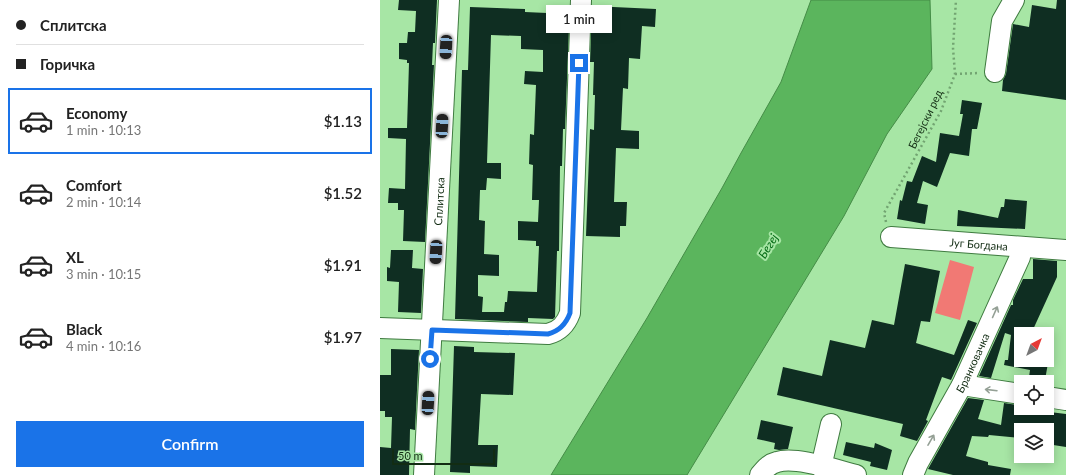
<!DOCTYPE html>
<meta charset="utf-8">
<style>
body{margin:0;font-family:Lato,sans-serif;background:#f2f2f2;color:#222;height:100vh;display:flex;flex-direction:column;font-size:15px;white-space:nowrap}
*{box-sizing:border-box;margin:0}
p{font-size:13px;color:#767676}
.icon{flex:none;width:22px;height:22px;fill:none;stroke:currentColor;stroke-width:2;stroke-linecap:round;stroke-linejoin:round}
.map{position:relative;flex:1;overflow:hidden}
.sheet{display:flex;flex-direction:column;background:#fff;width:380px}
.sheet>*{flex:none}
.banner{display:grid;align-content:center;height:88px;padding:0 16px;background:#fff}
.needle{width:26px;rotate:41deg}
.controls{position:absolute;left:634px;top:327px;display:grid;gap:8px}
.controls a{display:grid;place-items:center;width:40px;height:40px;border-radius:0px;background:#fff;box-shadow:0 2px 10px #0003;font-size:20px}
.scale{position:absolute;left:12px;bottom:10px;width:103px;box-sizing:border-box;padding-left:4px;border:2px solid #122c13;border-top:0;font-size:11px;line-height:14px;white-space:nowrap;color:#122c13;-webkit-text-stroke:3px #a7e6a5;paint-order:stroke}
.end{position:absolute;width:18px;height:18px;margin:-9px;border:5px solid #1a73e8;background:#fff;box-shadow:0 0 0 2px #fff}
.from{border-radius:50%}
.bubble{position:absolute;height:28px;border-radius:0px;background:#fff;box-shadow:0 2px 10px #0003;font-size:13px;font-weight:600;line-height:28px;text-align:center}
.car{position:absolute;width:12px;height:24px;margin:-12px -6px;border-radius:5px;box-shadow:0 0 3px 1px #0007;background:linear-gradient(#222 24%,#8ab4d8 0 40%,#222 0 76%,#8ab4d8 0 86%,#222 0)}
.banner b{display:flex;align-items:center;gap:14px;height:38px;font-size:15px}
.banner b+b{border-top:1px solid #e0e0e0}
.banner i{width:10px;height:10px;background:#222}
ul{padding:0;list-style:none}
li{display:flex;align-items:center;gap:12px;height:66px;margin:0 8px 6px;padding:0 8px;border:2px solid transparent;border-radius:0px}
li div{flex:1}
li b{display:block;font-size:15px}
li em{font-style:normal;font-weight:600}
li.active{border-color:#1a73e8}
li>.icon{width:36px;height:36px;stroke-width:1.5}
.action{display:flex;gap:8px;margin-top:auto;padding:8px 16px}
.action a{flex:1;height:46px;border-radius:0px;background:#1a73e8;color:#fff;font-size:16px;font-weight:600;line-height:46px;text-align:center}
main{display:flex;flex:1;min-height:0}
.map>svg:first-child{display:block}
</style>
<main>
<section class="sheet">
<div class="banner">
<b><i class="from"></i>Сплитска</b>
<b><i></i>Горичка</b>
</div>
<ul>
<li class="active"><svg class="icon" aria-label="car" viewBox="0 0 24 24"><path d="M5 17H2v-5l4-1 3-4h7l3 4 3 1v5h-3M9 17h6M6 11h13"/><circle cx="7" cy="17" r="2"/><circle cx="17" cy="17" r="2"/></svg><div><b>Economy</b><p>1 min · 10:13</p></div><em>$1.13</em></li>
<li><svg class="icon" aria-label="car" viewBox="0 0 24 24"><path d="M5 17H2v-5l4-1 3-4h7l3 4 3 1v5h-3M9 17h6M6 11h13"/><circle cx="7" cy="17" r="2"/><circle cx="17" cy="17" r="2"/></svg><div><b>Comfort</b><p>2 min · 10:14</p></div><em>$1.52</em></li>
<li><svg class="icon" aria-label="car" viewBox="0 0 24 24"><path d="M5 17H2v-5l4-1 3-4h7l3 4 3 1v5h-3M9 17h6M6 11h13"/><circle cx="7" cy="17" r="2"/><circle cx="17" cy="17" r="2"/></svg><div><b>XL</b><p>3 min · 10:15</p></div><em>$1.91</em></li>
<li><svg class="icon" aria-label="car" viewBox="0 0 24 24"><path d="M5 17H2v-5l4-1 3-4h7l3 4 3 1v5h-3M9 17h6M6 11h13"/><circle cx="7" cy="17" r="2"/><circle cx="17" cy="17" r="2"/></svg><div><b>Black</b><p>4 min · 10:16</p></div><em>$1.97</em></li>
</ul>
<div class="action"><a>Confirm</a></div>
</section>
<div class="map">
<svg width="686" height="475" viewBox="0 0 686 475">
<rect width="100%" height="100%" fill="#a7e6a5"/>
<path fill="#f17974" d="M570 260 594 267 580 320 555 313Z"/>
<path fill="#5bb55d" stroke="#458c47" d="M431 0H550L552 69 507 134 464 216 307 475H171L267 318 342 188 361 153 401 82Z"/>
<g fill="#0f2e22" fill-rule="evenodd">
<path d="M19 0H57L55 43H53L52 65H54L45 242 23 241 24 210H18V203H8L9 188 25 189 26 139 8 138V128H27L29 63H27V60L19 59V43H27L28 32H35L36 11 18 10Z"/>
<path d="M677 0H686V100L622 91 623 80 626 74 633 24 649 27 652 5 676 9Z"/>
<path d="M212 6 276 9 275 27 262 26 260 59 249 58 248 89 243 88 241 130 259 131V149L236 148 234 202H247L246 226H240V237L206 236 210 129 214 130 215 95H213L214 62H210Z"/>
<path d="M90 7 145 9V12L167 13V8H186V28H189L185 129H183L182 166H180L179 251H177L175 317 173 319 148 318V322L75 319 82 70H88ZM111 35 141 36V49L163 50V72L145 71 144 84 156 85 154 135 150 134 149 164 153 165 152 200H159L158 222 138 221V240L156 241V246H159L157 292 128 291 127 302H125L124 312H102L103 297 98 296V275L119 276V255L104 254 105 221 99 220 100 190H106L107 178 121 179V163H107Z"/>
<path d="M582 100 602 103 597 129H592L589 156 570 153 557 187 543 181 537 203 548 205 545 224 517 219 520 200 522 201 527 181 532 182 542 156 556 162 560 133 579 136 583 114H580Z"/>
<path d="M625 199 647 201 645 229 577 226 578 210 618 218 621 207H624Z"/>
<path d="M11 250H33L32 268 43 269 41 313 18 312 19 282 7 281V267L10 268Z"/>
<path d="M653 259 677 261V277L651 334H641V360H653L668 363 665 380 649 377 650 370 624 365 625 360H628L631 335 625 333 611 378 599 376 631 305H633V300L643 279H653Z"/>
<path d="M525 264 560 271 550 322 541 321 536 343 574 355 588 320 597 323 571 380 562 377 546 420 548 421 537 441 520 436 523 424 397 395 403 367 442 376 450 340 485 348 492 320 514 325Z"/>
<path d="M74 346 94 347V352L135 353 133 395 101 394 98 445H118L117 467 90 466V473L70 472Z"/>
<path d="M11 349 39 350 35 430 30 429 29 475H0V447L11 448 12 417H5V411H0V375H11Z"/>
<path d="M588 398 604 400 598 419 621 425 624 403 637 405V408L686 414V447L667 444V430H641V438L609 435 608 437 592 436 586 456 608 462V465L631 469 630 475H573L548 469Z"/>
<path d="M381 420 413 427 408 449 399 450 394 449 395 443 377 439Z"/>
<path d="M466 442 494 448 495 443 512 450 507 470 490 466 491 462 463 455Z"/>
</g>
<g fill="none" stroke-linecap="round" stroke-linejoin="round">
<defs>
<g id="minor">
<path d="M615 72 622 21 634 0"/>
<path id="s1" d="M511 237 686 250"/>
<path d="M0 328 168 334C180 331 186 324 190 313L201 0"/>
<path d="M582 385 641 394"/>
<path d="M667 397 686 400"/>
<path d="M441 467 451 424"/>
<path id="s2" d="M44 475 69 0"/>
<path d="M380 475C385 469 389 464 397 462 416 456 456 470 476 475"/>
<path id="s3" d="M533 475 538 463 582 385 640 257 641 247"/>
</g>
</defs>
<use href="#minor" stroke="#3f7b40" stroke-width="22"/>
<g stroke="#72a471" stroke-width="2.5" stroke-dasharray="2 3" stroke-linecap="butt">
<path d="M575 74 600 73"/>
<path d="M506 222 504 213 561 111 575 74 573 48 576 0"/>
</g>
<use href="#minor" stroke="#fff" stroke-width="20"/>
</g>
<defs><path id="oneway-shaft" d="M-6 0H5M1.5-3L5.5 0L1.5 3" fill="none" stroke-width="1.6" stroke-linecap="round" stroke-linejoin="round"/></defs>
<g stroke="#94a095">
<use href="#oneway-shaft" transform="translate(615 312) rotate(-66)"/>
<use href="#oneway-shaft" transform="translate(611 390) rotate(-173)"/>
<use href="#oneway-shaft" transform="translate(551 440) rotate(-60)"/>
</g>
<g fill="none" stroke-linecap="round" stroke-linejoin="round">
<path stroke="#1a73e8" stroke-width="5" d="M50 359 52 330 168 334C180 331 186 324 190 313L199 63"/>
</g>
<g text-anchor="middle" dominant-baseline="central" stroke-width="4" stroke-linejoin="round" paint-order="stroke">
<g font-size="11" fill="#122c13" stroke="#a7e6a5">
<text transform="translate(545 119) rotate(-64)">Бегејски ред</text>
<text stroke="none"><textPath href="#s2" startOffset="274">Сплитска</textPath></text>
<text stroke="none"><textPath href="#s1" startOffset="88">Југ Богдана</textPath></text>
<text stroke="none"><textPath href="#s3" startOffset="127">Бранковачка</textPath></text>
</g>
<g font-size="12" font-style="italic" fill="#046a14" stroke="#a7e6a5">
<text transform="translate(388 246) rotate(-58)">Бегеј</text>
</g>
</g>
</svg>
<div class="controls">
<a><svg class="needle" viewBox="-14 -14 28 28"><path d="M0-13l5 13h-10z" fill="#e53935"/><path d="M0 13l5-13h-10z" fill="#767676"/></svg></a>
<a><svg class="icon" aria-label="locate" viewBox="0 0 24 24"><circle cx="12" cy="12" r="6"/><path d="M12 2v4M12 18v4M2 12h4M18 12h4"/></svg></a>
<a><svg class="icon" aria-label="layers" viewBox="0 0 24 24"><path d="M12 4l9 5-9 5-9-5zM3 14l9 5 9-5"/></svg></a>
</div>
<div class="scale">50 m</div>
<i class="end from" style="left:50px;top:359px"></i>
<i class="end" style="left:199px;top:63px"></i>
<div class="bubble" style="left:166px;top:5px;width:66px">1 min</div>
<i class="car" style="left:66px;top:47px;rotate:183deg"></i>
<i class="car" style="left:62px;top:126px;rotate:3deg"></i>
<i class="car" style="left:56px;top:252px;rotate:183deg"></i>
<i class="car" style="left:48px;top:403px;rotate:3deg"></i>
</div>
</main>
